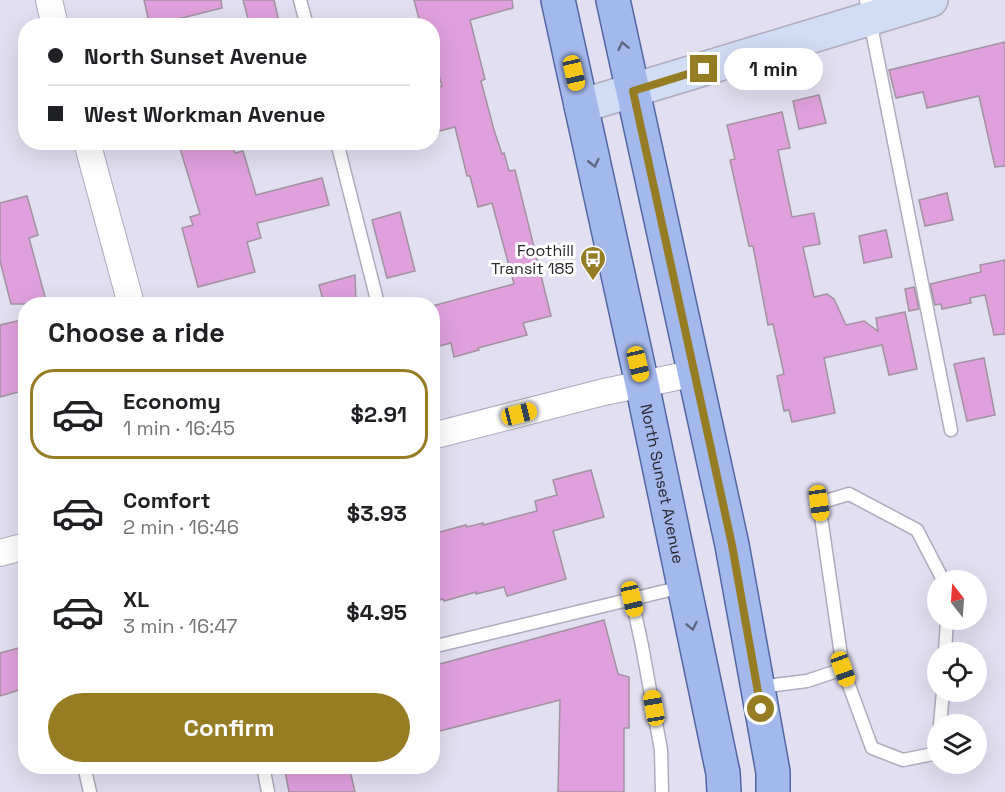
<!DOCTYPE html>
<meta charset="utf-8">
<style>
body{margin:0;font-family:"Space Grotesk",sans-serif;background:#f6f6f6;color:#202124;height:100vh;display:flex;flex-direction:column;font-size:22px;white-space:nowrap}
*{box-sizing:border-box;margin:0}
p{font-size:20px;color:#757577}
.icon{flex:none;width:33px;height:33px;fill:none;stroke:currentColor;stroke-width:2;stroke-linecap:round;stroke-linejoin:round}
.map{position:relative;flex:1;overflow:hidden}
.details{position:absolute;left:18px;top:297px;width:422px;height:477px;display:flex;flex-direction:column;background:#fff;border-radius:24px;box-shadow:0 6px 24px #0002}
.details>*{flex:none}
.guide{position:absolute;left:18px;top:18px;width:422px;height:132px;border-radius:24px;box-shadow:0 6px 24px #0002;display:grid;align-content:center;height:132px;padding:0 30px;background:#fff}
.needle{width:39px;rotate:343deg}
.tools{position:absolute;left:927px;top:570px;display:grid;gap:12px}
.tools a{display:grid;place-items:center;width:60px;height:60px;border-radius:50%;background:#fff;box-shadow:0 6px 24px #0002;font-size:30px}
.end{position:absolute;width:27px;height:27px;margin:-14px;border:8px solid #967d24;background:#fff;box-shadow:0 0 0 3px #fff}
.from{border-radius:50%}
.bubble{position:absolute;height:42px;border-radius:21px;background:#fff;box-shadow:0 6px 24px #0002;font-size:20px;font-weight:800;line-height:42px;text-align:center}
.car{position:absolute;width:18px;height:36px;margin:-18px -9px;border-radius:8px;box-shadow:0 0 4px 2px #0007;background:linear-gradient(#f5c518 24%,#345 0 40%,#f5c518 0 76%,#345 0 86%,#f5c518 0)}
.guide b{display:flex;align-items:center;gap:21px;height:57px;font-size:22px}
.guide b+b{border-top:2px solid #e0e0e0}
.guide i{width:15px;height:15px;background:#202124}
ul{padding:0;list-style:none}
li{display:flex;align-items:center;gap:18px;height:90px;margin:0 12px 9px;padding:0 18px;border:3px solid transparent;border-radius:24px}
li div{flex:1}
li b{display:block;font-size:22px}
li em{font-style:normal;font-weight:800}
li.selected{border-color:#967d24}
li>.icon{width:54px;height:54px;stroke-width:1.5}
h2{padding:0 30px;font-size:27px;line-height:72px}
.action{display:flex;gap:12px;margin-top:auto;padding:12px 30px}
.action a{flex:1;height:69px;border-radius:36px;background:#967d24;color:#fff;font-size:24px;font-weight:800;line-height:69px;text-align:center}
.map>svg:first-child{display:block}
</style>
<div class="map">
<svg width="1005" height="792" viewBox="0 0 1005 792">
<rect width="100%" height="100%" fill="#e3dff2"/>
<g fill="#e0a0dd" stroke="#a0929f" stroke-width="1.5">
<path d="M144 0H221L222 8 150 26Z"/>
<path d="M243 0H274L280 26H250Z"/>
<path d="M414 0H512L513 8 470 20 485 79 481 81 494 130 502 154 504 153 509 171 515 170 551 316 523 323 527 335 478 348 479 350 454 357 451 343 432 348V306L514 284 492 203 478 207 470 176H467L455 127 432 133V89L442 86 432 49V26H421Z"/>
<path d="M1005 42V166L995 167 979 96 927 108 923 92 896 98 889 70Z"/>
<path d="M819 95 826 123 799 129 793 101Z"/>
<path d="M782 112 790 148 778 150 792 217 814 213 820 244 803 247 814 297 827 294 834 299 846 325 864 321 878 331 876 318 905 312 917 369 889 375 882 345 824 358 835 413 792 422 789 410 784 411 777 376 784 374 773 324 768 325 753 246H749L730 160 735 159 727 125Z"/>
<path d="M178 142H231L235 153 243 151 256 195 322 178 329 205 257 223 261 238 247 242 255 272 198 287 182 228 193 225 190 217 200 214Z"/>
<path d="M947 193 953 220 925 226 919 200Z"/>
<path d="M27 196 38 235 29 238 47 304H11L0 261V203Z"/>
<path d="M400 212 415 271 387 278 372 220Z"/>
<path d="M886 230 892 257 864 263 859 236Z"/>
<path d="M1005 260V334L994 335 985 295 970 298 971 303 942 309 941 304 935 305 930 284 981 272 980 265Z"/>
<path d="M355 275 356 304H324L319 285Z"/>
<path d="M914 287 919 309 909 311 905 289Z"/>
<path d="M26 319V390L0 397V325Z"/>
<path d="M984 358 995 415 967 421 954 364Z"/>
<path d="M591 470 604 517 553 531 566 579 507 596 504 587 476 594V592L444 601 443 599 432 602V534L466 525 467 527 483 523V525L537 511 535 501 557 495 553 480Z"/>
<path d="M604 620 618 674 629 677V728H624V792H558L560 700 432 733V666Z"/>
<path d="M26 646V688L0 696V653Z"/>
<path d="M284 766H349L355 792H289Z"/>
</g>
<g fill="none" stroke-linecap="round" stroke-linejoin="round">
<defs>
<g id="lane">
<path d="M300 0 307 26"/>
<path d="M866 0 951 430"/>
<path d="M337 142 378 304"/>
<path d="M632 599 642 646 661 750 662 792"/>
<path d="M432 647 682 587"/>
<path d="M945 652 947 620"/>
<path d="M759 687 807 681 843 669"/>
<path d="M940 724 943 692"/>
<path d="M938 753 903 760 872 748 843 669 819 503 849 494 917 530 943 580"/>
<path d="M84 766 90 792"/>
<path d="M263 766 268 792"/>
</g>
<g id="street">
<path d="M49 0 55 26"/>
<path d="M87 142 131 304"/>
<path d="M432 436 604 392 696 373"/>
<path d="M0 553 26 546"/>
</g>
<path id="secondary" d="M581 106 931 0"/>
<g id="primary">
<path id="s1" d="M558 0 642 384 723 773 724 792"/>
<path d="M613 0 732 545 773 772V792"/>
</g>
</defs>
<use href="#lane" stroke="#afabbd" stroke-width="15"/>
<use href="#street" stroke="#afabbd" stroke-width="28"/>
<use href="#secondary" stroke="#afabbd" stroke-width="36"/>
<use href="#primary" stroke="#5067a1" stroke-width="36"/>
<use href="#lane" stroke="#fff" stroke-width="12"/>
<use href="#street" stroke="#fff" stroke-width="26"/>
<use href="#secondary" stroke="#d1dcf5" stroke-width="33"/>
<use href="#primary" stroke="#a3b9ec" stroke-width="33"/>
</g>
<defs><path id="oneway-chevron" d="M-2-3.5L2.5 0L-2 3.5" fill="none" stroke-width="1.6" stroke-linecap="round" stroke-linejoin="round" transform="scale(1.5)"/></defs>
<g stroke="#5f6883">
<use href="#oneway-chevron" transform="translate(623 46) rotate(-102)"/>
<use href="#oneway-chevron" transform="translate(594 163) rotate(77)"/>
<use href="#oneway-chevron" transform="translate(692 626) rotate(78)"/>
</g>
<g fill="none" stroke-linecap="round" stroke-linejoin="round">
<path stroke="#967d24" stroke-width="8" d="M704 69 633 91 732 545 761 709"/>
</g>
<defs>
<symbol id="bus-pin" viewBox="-11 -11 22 30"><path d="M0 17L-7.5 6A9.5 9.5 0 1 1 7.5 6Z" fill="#967d24" stroke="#fff"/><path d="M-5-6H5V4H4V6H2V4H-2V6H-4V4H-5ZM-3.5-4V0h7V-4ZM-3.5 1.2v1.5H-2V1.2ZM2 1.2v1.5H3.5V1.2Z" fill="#fff"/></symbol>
</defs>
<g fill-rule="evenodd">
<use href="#bus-pin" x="578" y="244" width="30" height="40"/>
</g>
<g text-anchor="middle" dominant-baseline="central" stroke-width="6" stroke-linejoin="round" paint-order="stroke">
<g font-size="16" fill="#28262d" stroke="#fff" text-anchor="end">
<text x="574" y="250">Foothill<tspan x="574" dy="18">Transit 185</tspan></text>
</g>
<g font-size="16" fill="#28262d" stroke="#fff">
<text stroke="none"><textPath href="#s1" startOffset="495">North Sunset Avenue</textPath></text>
</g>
</g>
</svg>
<div class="tools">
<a><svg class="needle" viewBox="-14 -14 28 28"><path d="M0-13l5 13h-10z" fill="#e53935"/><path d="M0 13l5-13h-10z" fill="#757577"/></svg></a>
<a><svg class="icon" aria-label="locate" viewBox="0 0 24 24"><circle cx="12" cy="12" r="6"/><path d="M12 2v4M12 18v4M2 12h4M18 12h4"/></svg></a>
<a><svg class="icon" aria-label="layers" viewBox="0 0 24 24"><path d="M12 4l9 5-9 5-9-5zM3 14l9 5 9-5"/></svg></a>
</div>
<i class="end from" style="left:761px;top:709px"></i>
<i class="end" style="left:704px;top:69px"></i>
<div class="bubble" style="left:724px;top:48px;width:99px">1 min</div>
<i class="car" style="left:574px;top:73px;rotate:167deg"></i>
<i class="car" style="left:638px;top:364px;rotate:167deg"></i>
<i class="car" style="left:519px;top:414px;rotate:76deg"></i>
<i class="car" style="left:819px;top:503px;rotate:172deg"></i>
<i class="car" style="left:632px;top:599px;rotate:167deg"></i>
<i class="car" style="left:843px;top:669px;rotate:160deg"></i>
<i class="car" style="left:654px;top:708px;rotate:350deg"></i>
<div class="guide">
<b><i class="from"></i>North Sunset Avenue</b>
<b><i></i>West Workman Avenue</b>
</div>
<section class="details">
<h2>Choose a ride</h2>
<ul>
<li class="selected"><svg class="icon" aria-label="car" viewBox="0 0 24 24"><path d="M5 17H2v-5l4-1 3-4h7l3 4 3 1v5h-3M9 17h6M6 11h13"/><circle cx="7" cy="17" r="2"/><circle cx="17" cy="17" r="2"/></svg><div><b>Economy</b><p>1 min · 16:45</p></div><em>$2.91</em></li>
<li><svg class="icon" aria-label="car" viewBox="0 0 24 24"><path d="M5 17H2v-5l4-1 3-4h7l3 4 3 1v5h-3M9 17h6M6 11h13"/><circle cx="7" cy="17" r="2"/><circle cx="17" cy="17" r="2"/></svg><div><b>Comfort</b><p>2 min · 16:46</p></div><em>$3.93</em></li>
<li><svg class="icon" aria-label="car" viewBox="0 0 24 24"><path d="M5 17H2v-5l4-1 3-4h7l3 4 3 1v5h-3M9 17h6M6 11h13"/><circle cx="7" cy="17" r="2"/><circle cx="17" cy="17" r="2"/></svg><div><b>XL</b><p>3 min · 16:47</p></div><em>$4.95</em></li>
</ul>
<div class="action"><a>Confirm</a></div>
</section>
</div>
